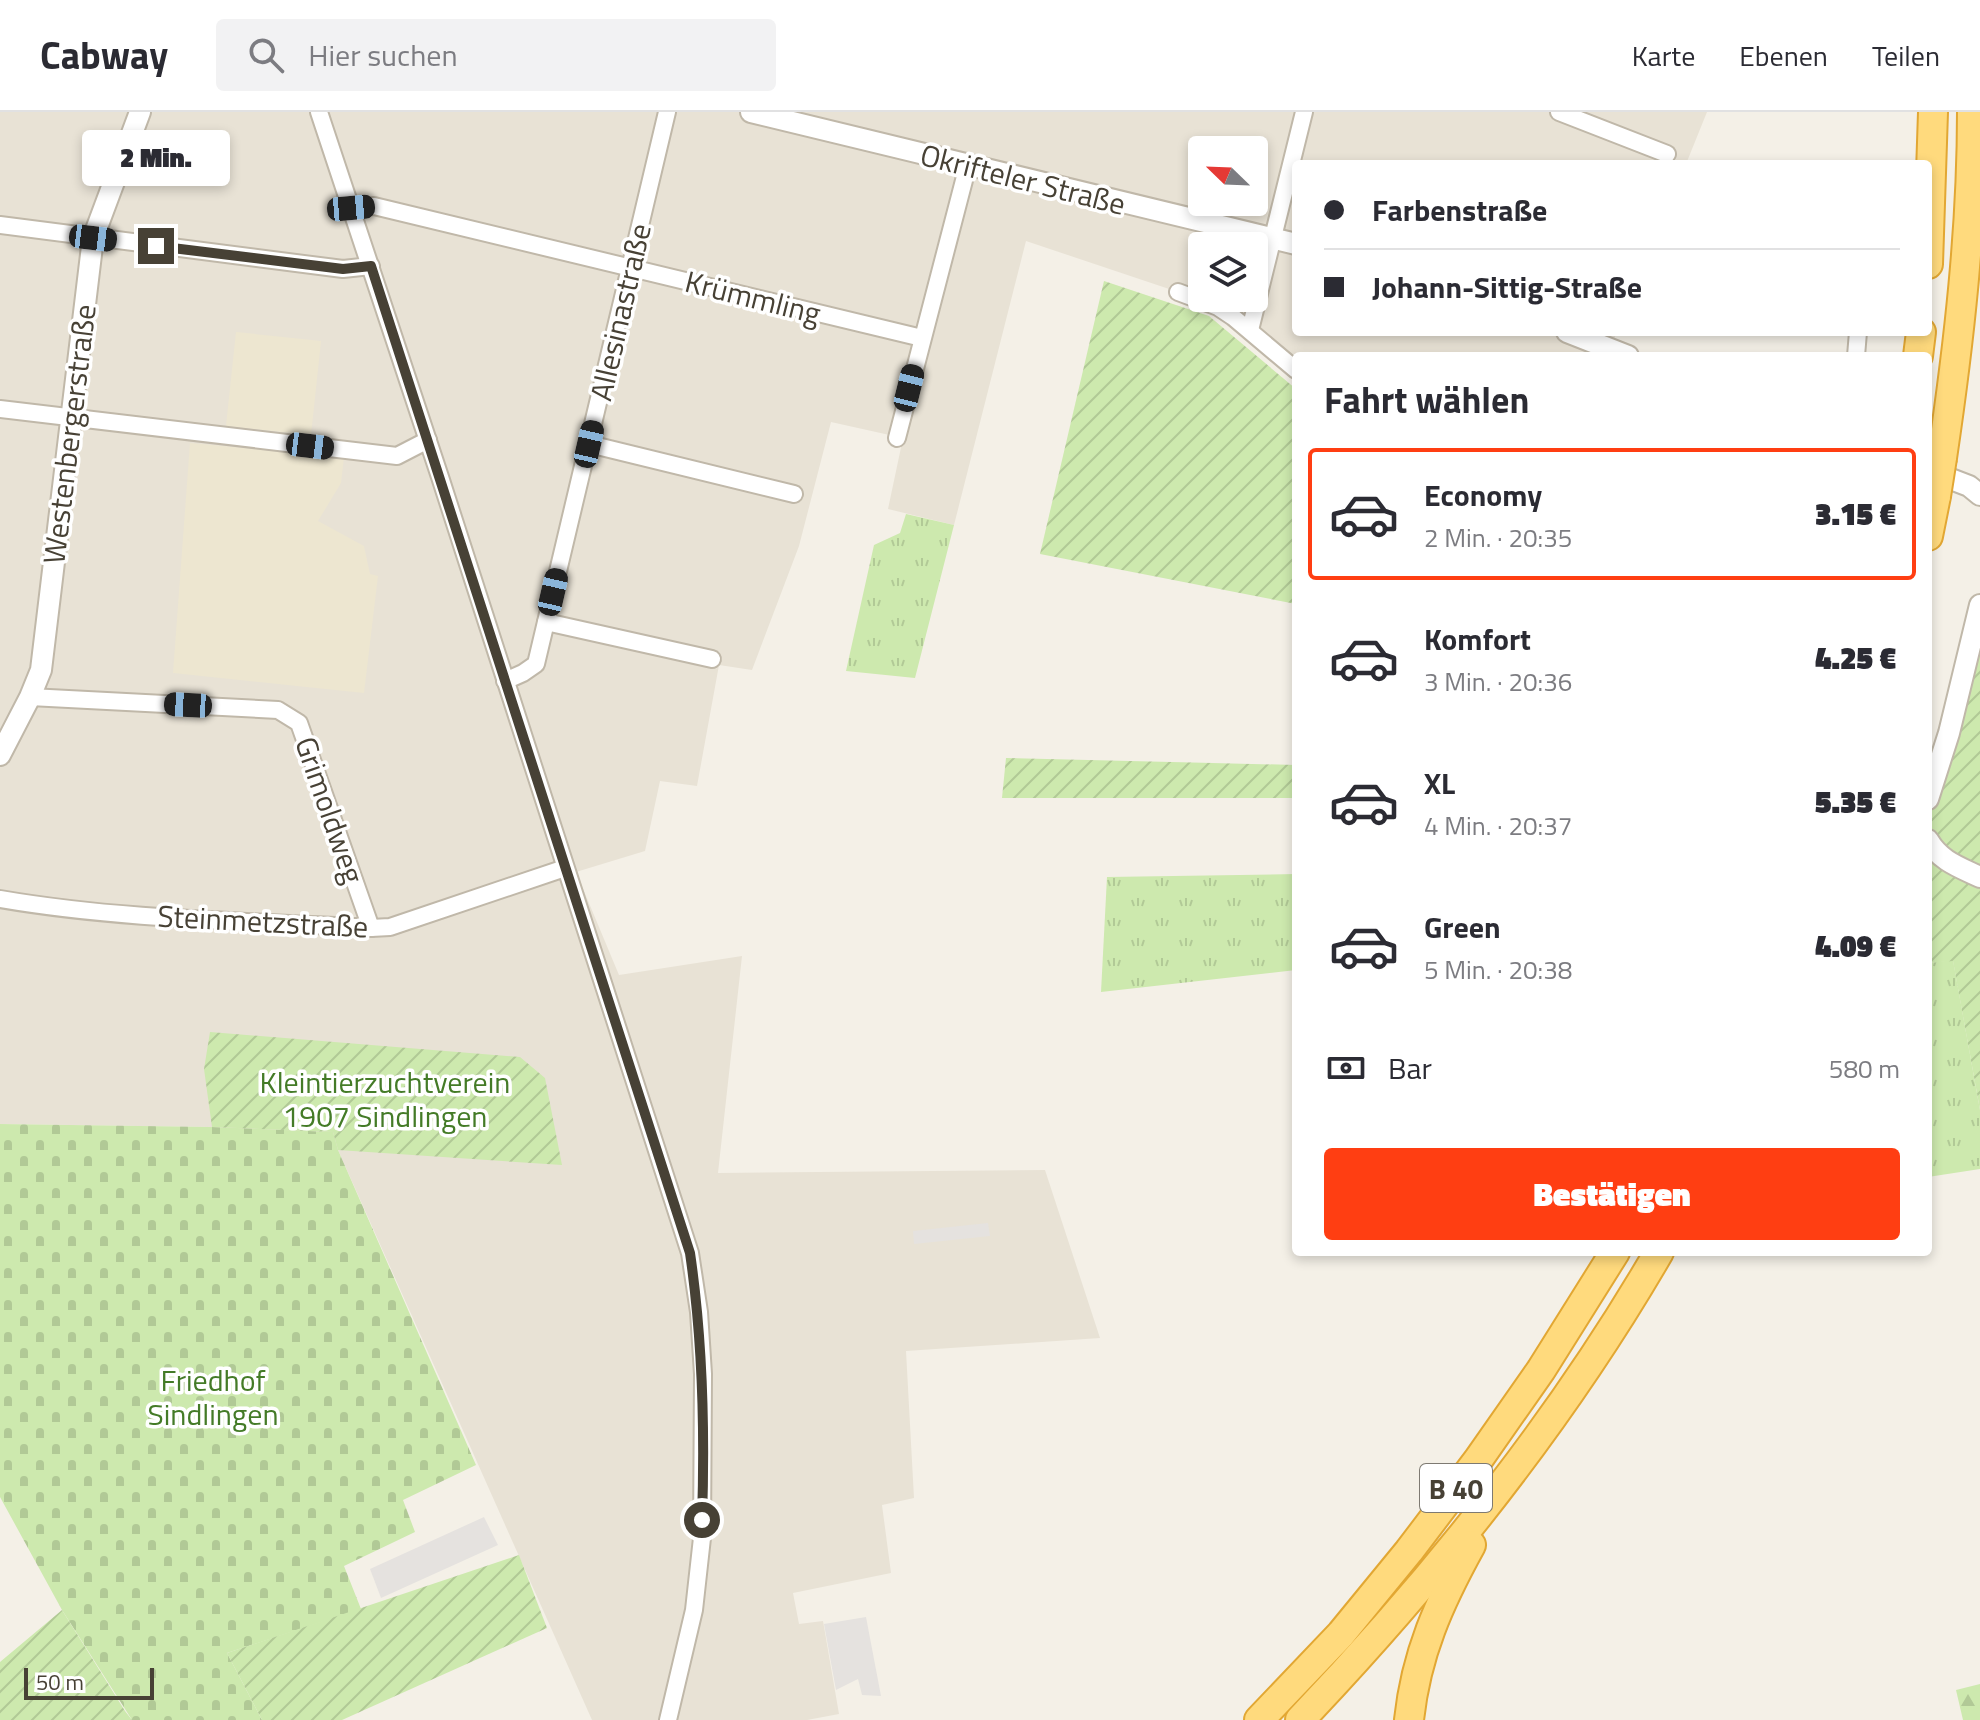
<!DOCTYPE html>
<html lang="de">
<meta charset="utf-8">
<style>
body{margin:0;font-family:"Titillium Web",sans-serif;background:#f2f2f3;color:#2b2b33;height:100vh;display:flex;flex-direction:column;font-size:30px;white-space:nowrap}
*{box-sizing:border-box;margin:0}
p{font-size:26px;color:#7c7c81}
.icon{flex:none;width:44px;height:44px;fill:none;stroke:currentColor;stroke-width:2;stroke-linecap:round;stroke-linejoin:round}
.map{position:relative;flex:1;overflow:hidden}
.drawer{position:absolute;left:1292px;top:240px;width:640px;height:904px;display:flex;flex-direction:column;background:#fff;border-radius:8px;box-shadow:0 4px 12px #0003}
.drawer>*{flex:none}
.top-card{position:absolute;left:1292px;top:48px;width:640px;height:176px;border-radius:8px;box-shadow:0 4px 12px #0003;display:grid;align-content:center;height:176px;padding:0 32px;background:#fff}
.needle{width:52px;rotate:293deg}
.controls{position:absolute;left:1188px;top:24px;display:grid;gap:16px}
.controls a{display:grid;place-items:center;width:80px;height:80px;border-radius:8px;background:#fff;box-shadow:0 4px 12px #0003;font-size:40px}
.scale{position:absolute;left:24px;bottom:20px;width:130px;box-sizing:border-box;padding-left:8px;border:4px solid #474135;border-top:0;font-size:22px;line-height:28px;white-space:nowrap;color:#474135;-webkit-text-stroke:6px #fff;paint-order:stroke}
.end{position:absolute;width:36px;height:36px;margin:-18px;border:10px solid #474135;background:#fff;box-shadow:0 0 0 4px #fff}
.from{border-radius:50%}
.bubble{position:absolute;height:56px;border-radius:8px;background:#fff;box-shadow:0 4px 12px #0003;font-size:26px;font-weight:800;line-height:56px;text-align:center}
.car{position:absolute;width:24px;height:48px;margin:-24px -12px;border-radius:10px;box-shadow:0 0 6px 2px #0007;background:linear-gradient(#222 24%,#8ab4d8 0 40%,#222 0 76%,#8ab4d8 0 86%,#222 0)}
.top-card b{display:flex;align-items:center;gap:28px;height:76px;font-size:30px}
.top-card b+b{border-top:2px solid #e1e1e2}
.top-card i{width:20px;height:20px;background:#2b2b33}
ul{padding:0;list-style:none}
li{display:flex;align-items:center;gap:24px;height:132px;margin:0 16px 12px;padding:0 16px;border:4px solid transparent;border-radius:8px}
li div{flex:1}
li b{display:block;font-size:30px}
li em{font-style:normal;font-weight:800}
li.active{border-color:#ff3e12}
li>.icon{width:72px;height:72px;stroke-width:1.5}
h2{padding:0 32px;font-size:36px;line-height:96px}
.pay{display:flex;align-items:center;gap:20px;height:88px;padding:0 32px;font-size:30px}
.pay p{margin-inline-start:auto}
.button{display:flex;gap:16px;margin-top:auto;padding:16px 32px}
.button a{flex:1;height:92px;border-radius:8px;background:#ff3e12;color:#fff;font-size:32px;font-weight:800;line-height:92px;text-align:center}
header{display:flex;align-items:center;gap:48px;box-sizing:border-box;height:112px;padding:0 40px;background:#fff;border-bottom:2px solid #e1e1e2}
header strong{font-size:38px}
nav{display:flex;gap:44px;margin-inline-start:auto;font-size:28px}
.search{width:560px;height:72px;background:#f2f2f3;display:flex;align-items:center;gap:20px;box-sizing:border-box;padding:0 28px;border-radius:8px;color:#7c7c81;font-size:30px}
.map>svg:first-child{display:block}
</style>
<header>
<strong>Cabway</strong>
<div class="search"><svg class="icon" aria-label="search" viewBox="0 0 24 24"><circle cx="10" cy="10" r="6"/><path d="M15 15l6 6"/></svg>Hier suchen</div>
<nav><a>Karte</a><a>Ebenen</a><a>Teilen</a></nav>
</header>
<div class="map">
<svg width="1980" height="1608" viewBox="0 0 1980 1608">
<defs>
<pattern id="grass-tufts" width="24" height="20" patternUnits="userSpaceOnUse" patternTransform="scale(2)"><rect width="24" height="20" fill="#cde9ae"/><path d="M3 7l-1-3M5 7V3M7 7l1-3M15 17l-1-3M17 17v-4M19 17l1-3" fill="none" stroke="#b1c996"/></pattern>
<pattern id="forest-firs" width="22" height="20" patternUnits="userSpaceOnUse" patternTransform="scale(2)"><rect width="22" height="20" fill="#cde9ae"/><path d="M5 1l3.5 6h-7zM16 11l3.5 6h-7z" fill="#b1c996"/></pattern>
<pattern id="cemetery-stones" width="16" height="16" patternUnits="userSpaceOnUse" patternTransform="scale(2)"><rect width="16" height="16" fill="#cde9ae"/><path d="M2 7V4a2 2 0 0 1 4 0v3zM10 15v-3a2 2 0 0 1 4 0v3z" fill="#b1c996"/></pattern>
<pattern id="garden-furrows" width="10" height="10" patternUnits="userSpaceOnUse" patternTransform="scale(2)"><rect width="10" height="10" fill="#cde9ae"/><path d="M-1 1l2-2M0 10L10 0M9 11l2-2" fill="none" stroke="#b1c996"/></pattern>
</defs>
<rect width="100%" height="100%" fill="#f4f0e7"/>
<path fill="#e8e2d5" fill-rule="evenodd" d="M0 0H1707L1686 52H1296V220H1617L1607 244H1296V264L1240 218 1190 184 1026 129 954 413 888 397 903 326 831 310 799 434 752 558 719 553 697 674 660 669 645 739 576 760 619 863 742 844 718 1061 1045 1058 1100 1226 906 1239 914 1386 882 1393 891 1461 793 1481 799 1512 823 1509 839 1602 807 1608H592L338 1038 212 1015 0 1012ZM1202 38H1254V90H1202ZM1202 134H1254V186H1202Z"/>
<g fill="#ede6d0">
<path d="M236 220 321 229 311 323 226 314Z"/>
<path d="M190 331 344 345 341 371 318 409 364 434 370 462 378 464 364 581 173 561Z"/>
</g>
<g fill="url(#grass-tufts)">
<path d="M906 402 954 413 915 566 846 559 874 433 900 421Z"/>
<path d="M1296 762V858L1101 880 1107 765Z"/>
<path d="M1953 848 1980 998V1057L1928 1065V851Z"/>
</g>
<path fill="url(#forest-firs)" d="M1980 1572V1608H1963L1956 1578Z"/>
<path fill="url(#cemetery-stones)" d="M0 1012 212 1015 333 1020 338 1038 476 1353 403 1388 415 1420 344 1454 361 1497 227 1541 262 1608H132L62 1498 0 1385Z"/>
<g fill="url(#garden-furrows)">
<path d="M1104 169 1209 204 1296 277V492L1040 442Z"/>
<path d="M1980 540V998L1953 849 1928 851V698Z"/>
<path d="M1006 646 1296 653V686H1002Z"/>
<path d="M210 920 520 945 545 966 562 1053 338 1038 333 1020 212 1015 204 957Z"/>
<path d="M519 1443 547 1516 342 1608H262L227 1541Z"/>
<path d="M62 1498 125 1599 132 1608H0V1550Z"/>
</g>
<g fill="#e5e2df">
<path d="M988 1111 990 1124 914 1132 913 1119Z"/>
<path d="M484 1405 498 1433 381 1486 370 1457Z"/>
<path d="M866 1505 881 1584 862 1583 858 1567 836 1578 824 1512Z"/>
</g>
<g fill="none" stroke-linecap="round" stroke-linejoin="round">
<defs>
<g id="minor">
<path d="M319 0 440 365 690 1141 699 1200 703 1262 702 1426 694 1498 668 1608"/>
<path d="M1559 0 1667 42"/>
<path d="M351 96 374 94 922 226"/>
<path d="M0 113 343 157 371 154"/>
<path d="M1178 180 1218 195 1233 205 1296 258"/>
<path d="M1250 218 1304 0"/>
<path d="M1856 244 1858 220"/>
<path d="M0 297 397 344 428 328"/>
<path d="M897 326 968 53"/>
<path d="M589 332 794 382"/>
<path d="M546 510 712 547"/>
<path d="M505 569 523 561 536 552 667 0"/>
<path d="M30 585 278 598 299 611 371 816"/>
<path d="M0 787C122 808 248 809 371 816L390 815 565 756"/>
</g>
<g id="tertiary">
<path d="M751 0 1296 132"/>
<path d="M1567 220 1628 244"/>
<path d="M1930 359 1969 374 1980 383"/>
<path d="M0 643 30 585 41 558 93 126 140 0"/>
<path d="M1928 687 1949 621 1980 493"/>
<path d="M1928 728C1940 749 1959 755 1980 765"/>
</g>
<g id="trunk">
<path d="M1928 152 1933 0"/>
<path d="M1918 244 1921 220"/>
<path d="M1942 346C1959 231 1972 116 1972 0"/>
<path d="M1928 424 1936 384"/>
<path d="M1259 1608 1341 1522 1409 1439 1478 1348 1541 1258 1615 1140"/>
<path d="M1300 1608C1436 1465 1560 1311 1659 1140"/>
<path d="M1409 1608C1416 1542 1439 1491 1471 1433"/>
</g>
</defs>
<use href="#minor" stroke="#c0b8a9" stroke-width="20"/>
<use href="#tertiary" stroke="#c0b8a9" stroke-width="24"/>
<use href="#trunk" stroke="#e2a733" stroke-width="32"/>
<use href="#minor" stroke="#fff" stroke-width="16"/>
<use href="#tertiary" stroke="#fff" stroke-width="20"/>
<use href="#trunk" stroke="#ffda7d" stroke-width="28"/>
<defs>
<path id="trunk-bridge" d="M1936 384 1942 346"/>
</defs>
<use href="#trunk-bridge" stroke="#e2a733" stroke-width="32" stroke-linecap="butt"/>
<use href="#trunk-bridge" stroke="#ffda7d" stroke-width="28"/>
</g>
<g fill="none" stroke-linecap="round" stroke-linejoin="round">
<path stroke="#474135" stroke-width="10" d="M156 134 343 157 371 154 690 1141C703 1230 705 1319 702 1408"/>
</g>
<g text-anchor="middle" dominant-baseline="central" stroke-width="7" stroke-linejoin="round" paint-order="stroke">
<rect fill="#fff" stroke="#7e7a72" stroke-width="2" x="1420" y="1352" width="72" height="48" rx="6"/>
<g font-size="28" font-weight="bold" fill="#474135">
<text x="1456" y="1376">B 40</text>
</g>
<g font-size="30" fill="#474135" stroke="#fff">
<text transform="translate(1023 67) rotate(14)">Okrifteler Straße</text>
<text transform="translate(753 185) rotate(14)">Krümmling</text>
<text transform="translate(620 200) rotate(-77)">Allesinastraße</text>
<text transform="translate(69 322) rotate(-83)">Westenbergerstraße</text>
<text transform="translate(330 698) rotate(71)">Grimoldweg</text>
<text transform="translate(263 809) rotate(3)">Steinmetzstraße</text>
</g>
<g font-size="30" fill="#447b27" stroke="#fff">
<text x="385" y="970">Kleintierzuchtverein<tspan x="385" dy="34">1907 Sindlingen</tspan></text>
<text x="213" y="1268">Friedhof<tspan x="213" dy="34">Sindlingen</tspan></text>
</g>
</g>
</svg>
<div class="controls">
<a><svg class="needle" viewBox="-14 -14 28 28"><path d="M0-13l5 13h-10z" fill="#e53935"/><path d="M0 13l5-13h-10z" fill="#7c7c81"/></svg></a>
<a><svg class="icon" aria-label="layers" viewBox="0 0 24 24"><path d="M12 4l9 5-9 5-9-5zM3 14l9 5 9-5"/></svg></a>
</div>
<div class="scale">50 m</div>
<i class="end from" style="left:702px;top:1408px"></i>
<i class="end" style="left:156px;top:134px"></i>
<div class="bubble" style="left:82px;top:18px;width:148px">2 Min.</div>
<i class="car" style="left:351px;top:96px;rotate:85deg"></i>
<i class="car" style="left:93px;top:126px;rotate:97deg"></i>
<i class="car" style="left:909px;top:276px;rotate:14deg"></i>
<i class="car" style="left:589px;top:332px;rotate:13deg"></i>
<i class="car" style="left:310px;top:334px;rotate:97deg"></i>
<i class="car" style="left:553px;top:480px;rotate:13deg"></i>
<i class="car" style="left:188px;top:593px;rotate:273deg"></i>
<div class="top-card">
<b><i class="from"></i>Farbenstraße</b>
<b><i></i>Johann-Sittig-Straße</b>
</div>
<section class="drawer">
<h2>Fahrt wählen</h2>
<ul>
<li class="active"><svg class="icon" aria-label="car" viewBox="0 0 24 24"><path d="M5 17H2v-5l4-1 3-4h7l3 4 3 1v5h-3M9 17h6M6 11h13"/><circle cx="7" cy="17" r="2"/><circle cx="17" cy="17" r="2"/></svg><div><b>Economy</b><p>2 Min. · 20:35</p></div><em>3.15 €</em></li>
<li><svg class="icon" aria-label="car" viewBox="0 0 24 24"><path d="M5 17H2v-5l4-1 3-4h7l3 4 3 1v5h-3M9 17h6M6 11h13"/><circle cx="7" cy="17" r="2"/><circle cx="17" cy="17" r="2"/></svg><div><b>Komfort</b><p>3 Min. · 20:36</p></div><em>4.25 €</em></li>
<li><svg class="icon" aria-label="car" viewBox="0 0 24 24"><path d="M5 17H2v-5l4-1 3-4h7l3 4 3 1v5h-3M9 17h6M6 11h13"/><circle cx="7" cy="17" r="2"/><circle cx="17" cy="17" r="2"/></svg><div><b>XL</b><p>4 Min. · 20:37</p></div><em>5.35 €</em></li>
<li><svg class="icon" aria-label="car" viewBox="0 0 24 24"><path d="M5 17H2v-5l4-1 3-4h7l3 4 3 1v5h-3M9 17h6M6 11h13"/><circle cx="7" cy="17" r="2"/><circle cx="17" cy="17" r="2"/></svg><div><b>Green</b><p>5 Min. · 20:38</p></div><em>4.09 €</em></li>
</ul>
<div class="pay"><svg class="icon" aria-label="cash" viewBox="0 0 24 24"><path d="M3 7h18v10H3z"/><circle cx="12" cy="12" r="2"/></svg>Bar<p>580 m</p></div>
<div class="button"><a>Bestätigen</a></div>
</section>
</div>
